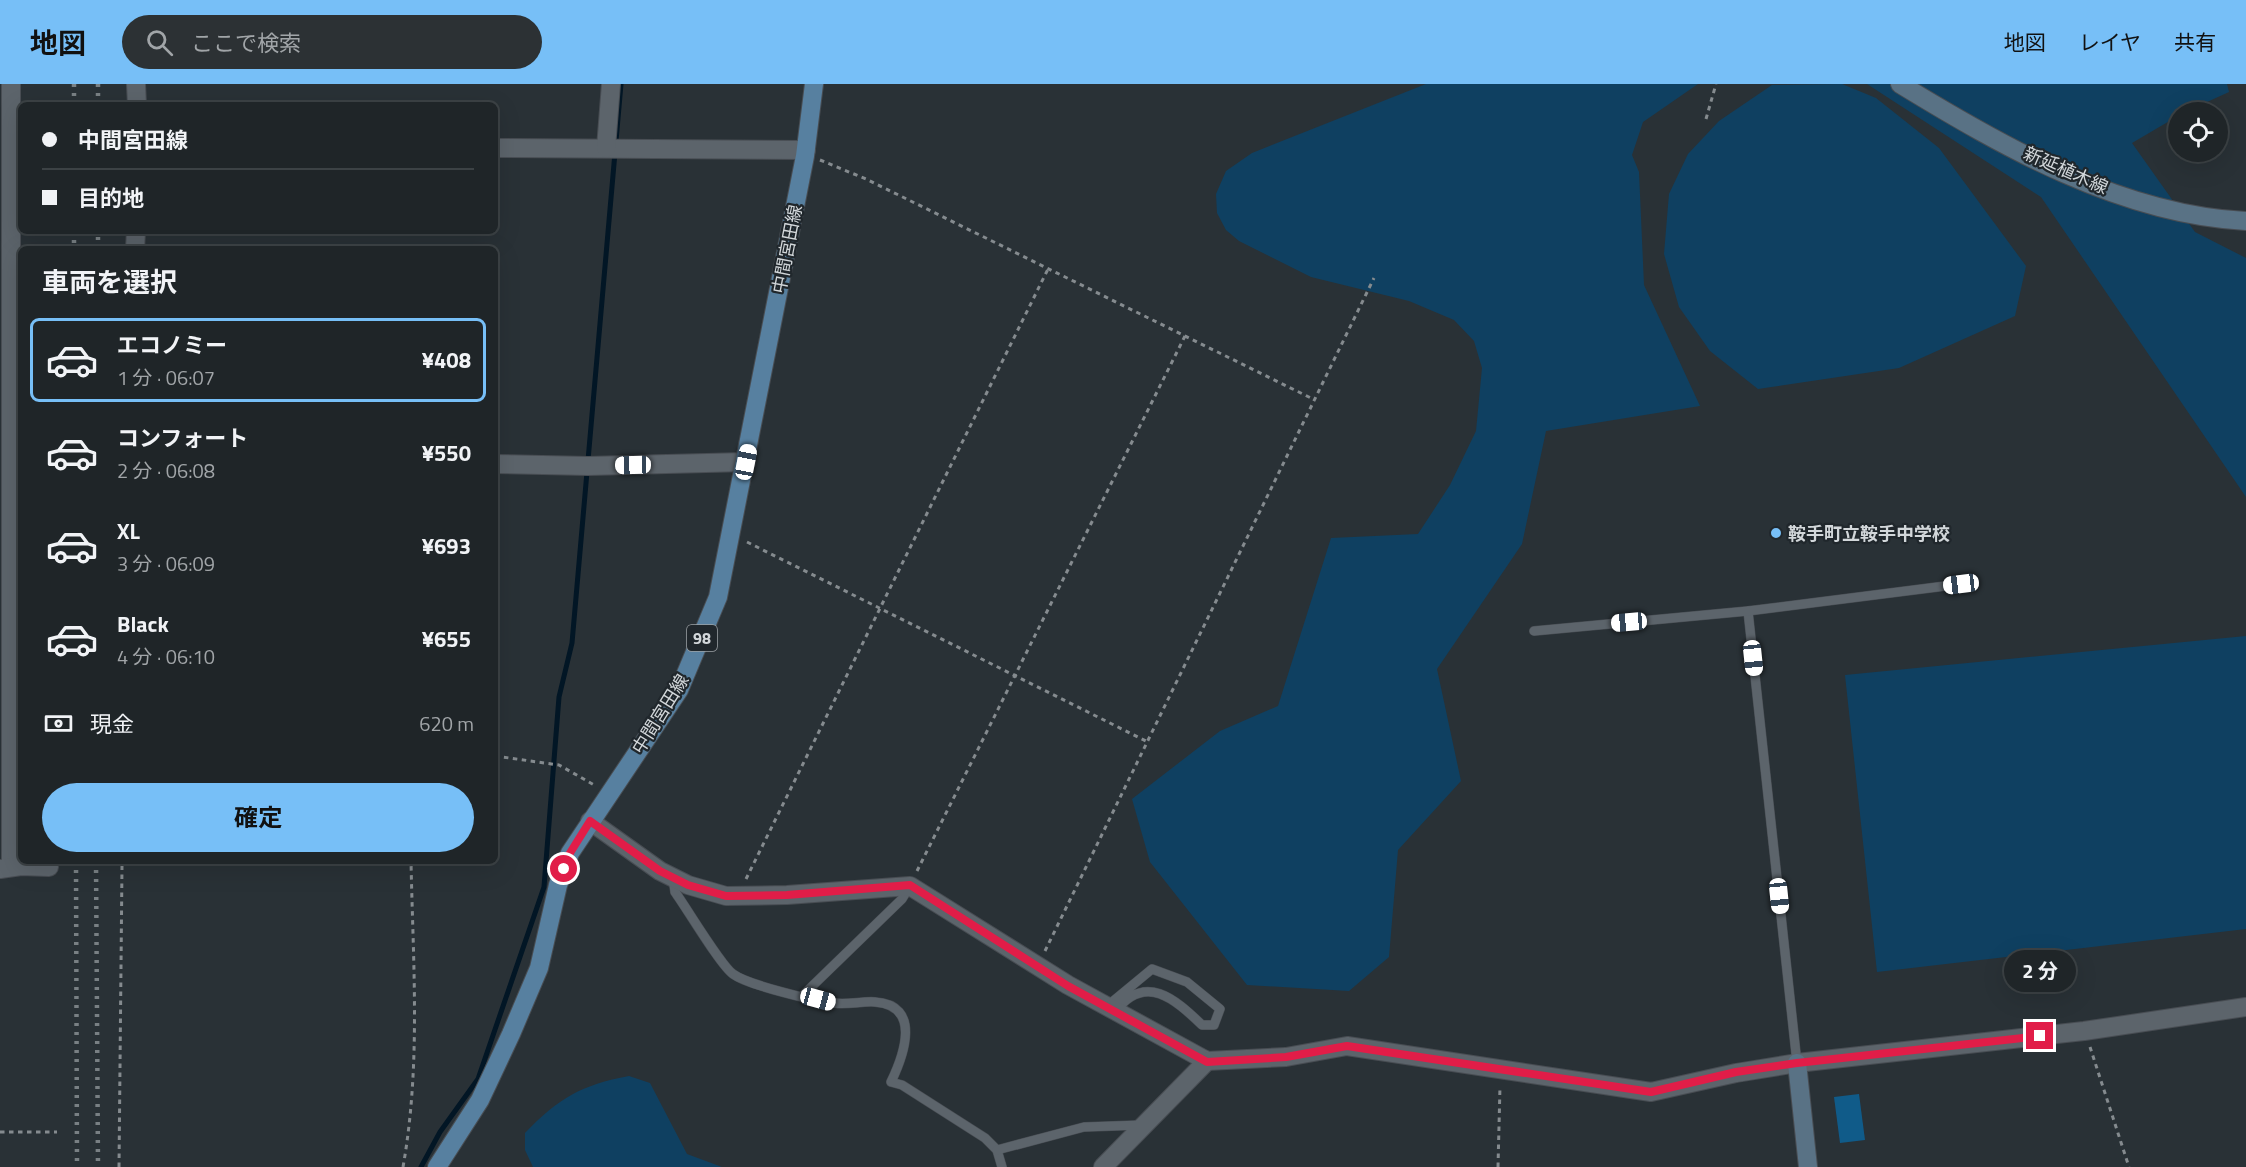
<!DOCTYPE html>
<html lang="ja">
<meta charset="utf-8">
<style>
body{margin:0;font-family:"Titillium Web","Noto Sans JP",sans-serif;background:#2c3134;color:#f1f3f6;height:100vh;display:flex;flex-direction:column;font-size:22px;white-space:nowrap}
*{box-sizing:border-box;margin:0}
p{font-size:20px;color:#a1a5a8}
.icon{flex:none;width:33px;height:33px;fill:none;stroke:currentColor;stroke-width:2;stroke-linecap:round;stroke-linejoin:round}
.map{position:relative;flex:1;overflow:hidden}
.details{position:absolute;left:18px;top:162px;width:480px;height:618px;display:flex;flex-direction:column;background:#1f2528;border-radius:9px;box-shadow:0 6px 24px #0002,0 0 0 2px #3c4245}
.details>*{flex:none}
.guide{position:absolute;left:18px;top:18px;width:480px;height:132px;border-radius:9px;box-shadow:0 6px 24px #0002,0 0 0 2px #3c4245;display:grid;align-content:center;height:132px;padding:0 24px;background:#1f2528}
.tools{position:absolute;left:2168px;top:18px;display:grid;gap:12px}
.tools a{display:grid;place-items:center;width:60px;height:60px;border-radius:50%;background:#1f2528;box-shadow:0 6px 24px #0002,0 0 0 2px #3c4245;font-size:30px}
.end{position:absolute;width:27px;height:27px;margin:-14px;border:8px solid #e11d48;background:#fff;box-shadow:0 0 0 3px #fff}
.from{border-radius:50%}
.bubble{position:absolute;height:42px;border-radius:21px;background:#1f2528;box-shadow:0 6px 24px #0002,0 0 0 2px #3c4245;font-size:20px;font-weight:700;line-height:42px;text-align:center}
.car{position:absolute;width:18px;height:36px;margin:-18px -9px;border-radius:8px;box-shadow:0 0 4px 2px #0007;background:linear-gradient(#fff 24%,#345 0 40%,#fff 0 76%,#345 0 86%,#fff 0)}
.guide b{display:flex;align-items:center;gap:21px;height:57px;font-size:22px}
.guide b+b{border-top:2px solid #3c4245}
.guide i{width:15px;height:15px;background:#f1f3f6}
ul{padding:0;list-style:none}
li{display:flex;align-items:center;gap:18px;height:84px;margin:0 12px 9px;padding:0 12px;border:3px solid transparent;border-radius:9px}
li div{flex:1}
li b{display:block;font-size:22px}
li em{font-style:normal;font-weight:700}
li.on{border-color:#77bff7}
li>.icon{width:54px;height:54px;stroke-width:1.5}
h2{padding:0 24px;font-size:27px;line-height:72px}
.pay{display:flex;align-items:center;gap:15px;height:66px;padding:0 24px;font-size:22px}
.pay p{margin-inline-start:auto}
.cta{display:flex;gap:12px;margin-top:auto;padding:12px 24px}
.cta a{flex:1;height:69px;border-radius:36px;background:#77bff7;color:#111;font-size:24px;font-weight:700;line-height:69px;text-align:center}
header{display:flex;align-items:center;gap:36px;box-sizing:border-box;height:84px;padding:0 30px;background:#77bff7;color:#111}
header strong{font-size:28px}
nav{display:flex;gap:33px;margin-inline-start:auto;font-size:21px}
.search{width:420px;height:54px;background:#2c3134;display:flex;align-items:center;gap:15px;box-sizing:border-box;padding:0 21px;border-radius:33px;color:#a1a5a8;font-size:22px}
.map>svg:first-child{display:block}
</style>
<header>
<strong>地図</strong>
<div class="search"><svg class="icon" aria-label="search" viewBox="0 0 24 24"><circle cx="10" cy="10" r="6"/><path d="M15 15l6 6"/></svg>ここで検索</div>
<nav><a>地図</a><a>レイヤ</a><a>共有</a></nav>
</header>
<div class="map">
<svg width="2246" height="1083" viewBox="0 0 2246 1083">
<rect width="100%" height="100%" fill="#293136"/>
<g fill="#0f4061">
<path d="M1426 0H1698L1643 38 1632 71 1639 88 1644 201 1700 322 1546 347 1522 460 1437 585 1461 697 1398 766 1389 873 1349 907 1247 901 1150 778 1132 715 1220 647 1278 622 1331 454 1418 450 1450 401 1476 347 1482 284 1474 257 1454 236 1409 217 1311 193 1239 157 1226 146 1217 129 1216 110 1226 87 1252 69Z"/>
<path d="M1842 0 1876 14 1939 64 2026 182 2015 232 1899 284 1758 305 1710 267 1679 223 1664 170 1669 110 1688 70 1719 37 1772 1Z"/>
<path d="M1867 0H2227L2229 8 2185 28H2178V32L2132 59 2195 148 2246 174V413L2041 113Z"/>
<path d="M2246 552V845L1877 888 1845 591Z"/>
<path d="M629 992 650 999 687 1070 722 1083H533L525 1066V1049C559 1014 581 1001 629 992Z"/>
</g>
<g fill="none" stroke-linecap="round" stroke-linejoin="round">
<path stroke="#021625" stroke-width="5" d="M421 1083 440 1048 478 995 544 803 559 613 572 559 621 0"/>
</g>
<path fill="#105b89" d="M1859 1010 1865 1056 1840 1059 1834 1013Z"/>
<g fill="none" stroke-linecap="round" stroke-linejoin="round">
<defs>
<g id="lane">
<path d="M1748 527 1797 979"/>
<path d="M1534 547 1748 527 1961 500"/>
<path d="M673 794 675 808C686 823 721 882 733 890 748 901 814 917 834 919 848 921 862 917 875 918 922 921 904 971 891 998L902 1001 985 1054 997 1066 1002 1083"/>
<path d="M803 911 902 815 910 802"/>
<path d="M1106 923 1152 885 1187 898 1220 925 1214 941H1202C1175 915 1145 888 1115 928"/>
<path d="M997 1066 1084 1043 1141 1041"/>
</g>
<g id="street">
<path d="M136 0 137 21"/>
<path d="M495 64 806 66"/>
<path d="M606 64 611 0"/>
<path d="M135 165 136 147"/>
<path d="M495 380 588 382 746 378"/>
<path d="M590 737 660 787 688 801 726 812 787 811 910 802 1068 901 1207 977 1286 973 1347 962 1651 1008 1736 989 1797 979 2084 947 2246 923"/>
<path d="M11 783V0"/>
<path d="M0 785 21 782 49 783"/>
<path d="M1103 1083 1207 977"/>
</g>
<g id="secondary">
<path d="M1900 0C2003 63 2122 131 2246 137"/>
<path d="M1797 979 1808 1083"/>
</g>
<path id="primary" d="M437 1083 480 1016 511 950 539 884 558 801 570 769 679 606 718 513 805 72 814 0"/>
</defs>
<use href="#lane" stroke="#484d53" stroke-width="10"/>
<use href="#street" stroke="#484d53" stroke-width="20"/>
<use href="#secondary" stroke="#484d53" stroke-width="20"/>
<use href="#primary" stroke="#484d53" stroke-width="20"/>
<g stroke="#858b8f" stroke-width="3" stroke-dasharray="4.5 4.5" stroke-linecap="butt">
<path d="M1706 35 1716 0"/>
<path d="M820 76 866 95 1315 316"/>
<path d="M747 458 1148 658"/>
<path d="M495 672 559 681 596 702"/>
<path d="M917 787 1185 252"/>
<path d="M746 795 1048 185"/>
<path d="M1045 867 1374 194"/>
<path d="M2090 963 2129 1083"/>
<path d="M0 1048H57"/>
<path d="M119 1083 122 782 125 777"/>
<path d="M403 1083C421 982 413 879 411 777"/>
<path d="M1498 1083 1500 1002"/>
</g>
<use href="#lane" stroke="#5c646b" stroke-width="9"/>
<use href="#street" stroke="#5c646b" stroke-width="18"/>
<use href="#secondary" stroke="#597285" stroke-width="18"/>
<use href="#primary" stroke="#5780a0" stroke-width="18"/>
<g stroke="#798084" stroke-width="4.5" stroke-dasharray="3 6" stroke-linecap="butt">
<path d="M98 0V21"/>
<path d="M74 21V0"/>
<path d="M74 147V165"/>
<path d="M98 165V147"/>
<path d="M76 777 77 1083"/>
<path d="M96 777 98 1083"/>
</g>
</g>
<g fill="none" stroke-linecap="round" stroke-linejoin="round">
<path stroke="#e11d48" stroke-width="8" d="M564 785 570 769 590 737 660 787 688 801 726 812 787 811 910 801 1068 902 1207 978 1286 973 1347 962 1651 1008 1736 988 1797 979 2040 952"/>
</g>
<circle fill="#77bff7" stroke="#20272c" stroke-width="2" cx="1776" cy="449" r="6"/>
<g text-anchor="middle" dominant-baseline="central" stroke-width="4.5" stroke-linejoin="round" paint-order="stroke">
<rect fill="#20272c" stroke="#9da2a6" stroke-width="1.5" x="687" y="541" width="30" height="26" rx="4.5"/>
<g font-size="16" font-weight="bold" fill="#d2d7da">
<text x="702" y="554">98</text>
</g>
<g font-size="18" fill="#d2d7da" stroke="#20272c">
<text transform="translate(2066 86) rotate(24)">新延植木線</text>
<text transform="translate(787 165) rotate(-79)">中間宮田線</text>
<text transform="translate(660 630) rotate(-58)">中間宮田線</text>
</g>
<g font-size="18" font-weight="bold" fill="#d2d7da" stroke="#20272c" text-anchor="start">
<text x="1788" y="449">鞍手町立鞍手中学校</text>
</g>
</g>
</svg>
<div class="tools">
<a><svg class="icon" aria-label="locate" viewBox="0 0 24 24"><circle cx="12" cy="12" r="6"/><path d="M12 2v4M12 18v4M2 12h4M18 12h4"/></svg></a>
</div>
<i class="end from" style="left:564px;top:785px"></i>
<i class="end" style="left:2040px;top:952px"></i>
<div class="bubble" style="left:2004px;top:866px;width:72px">2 分</div>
<i class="car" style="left:746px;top:378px;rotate:11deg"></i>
<i class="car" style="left:633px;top:381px;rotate:269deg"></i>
<i class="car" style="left:1961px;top:500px;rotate:263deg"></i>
<i class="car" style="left:1629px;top:538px;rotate:265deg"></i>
<i class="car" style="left:1753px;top:574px;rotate:174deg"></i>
<i class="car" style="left:1779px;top:812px;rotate:174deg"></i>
<i class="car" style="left:818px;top:915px;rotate:105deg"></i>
<div class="guide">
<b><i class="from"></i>中間宮田線</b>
<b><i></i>目的地</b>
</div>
<section class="details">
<h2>車両を選択</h2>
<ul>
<li class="on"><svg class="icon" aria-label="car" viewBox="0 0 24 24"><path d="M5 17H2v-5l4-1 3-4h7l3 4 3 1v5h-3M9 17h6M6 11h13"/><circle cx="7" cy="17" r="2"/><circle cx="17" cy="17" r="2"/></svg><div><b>エコノミー</b><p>1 分 · 06:07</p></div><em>¥408</em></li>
<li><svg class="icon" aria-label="car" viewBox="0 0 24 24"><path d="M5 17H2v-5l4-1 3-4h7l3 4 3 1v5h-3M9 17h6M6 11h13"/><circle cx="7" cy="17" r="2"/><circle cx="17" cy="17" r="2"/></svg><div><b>コンフォート</b><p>2 分 · 06:08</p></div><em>¥550</em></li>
<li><svg class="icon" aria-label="car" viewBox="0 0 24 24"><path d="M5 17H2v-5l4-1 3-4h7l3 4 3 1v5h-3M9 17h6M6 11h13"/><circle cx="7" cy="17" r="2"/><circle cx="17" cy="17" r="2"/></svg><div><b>XL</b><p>3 分 · 06:09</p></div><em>¥693</em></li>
<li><svg class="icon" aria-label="car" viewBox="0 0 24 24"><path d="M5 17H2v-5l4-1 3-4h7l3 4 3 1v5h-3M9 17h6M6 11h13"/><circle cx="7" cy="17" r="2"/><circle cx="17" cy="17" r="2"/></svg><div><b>Black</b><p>4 分 · 06:10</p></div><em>¥655</em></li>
</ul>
<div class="pay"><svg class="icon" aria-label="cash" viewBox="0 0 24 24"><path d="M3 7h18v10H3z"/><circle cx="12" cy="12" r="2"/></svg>現金<p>620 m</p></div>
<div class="cta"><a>確定</a></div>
</section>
</div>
